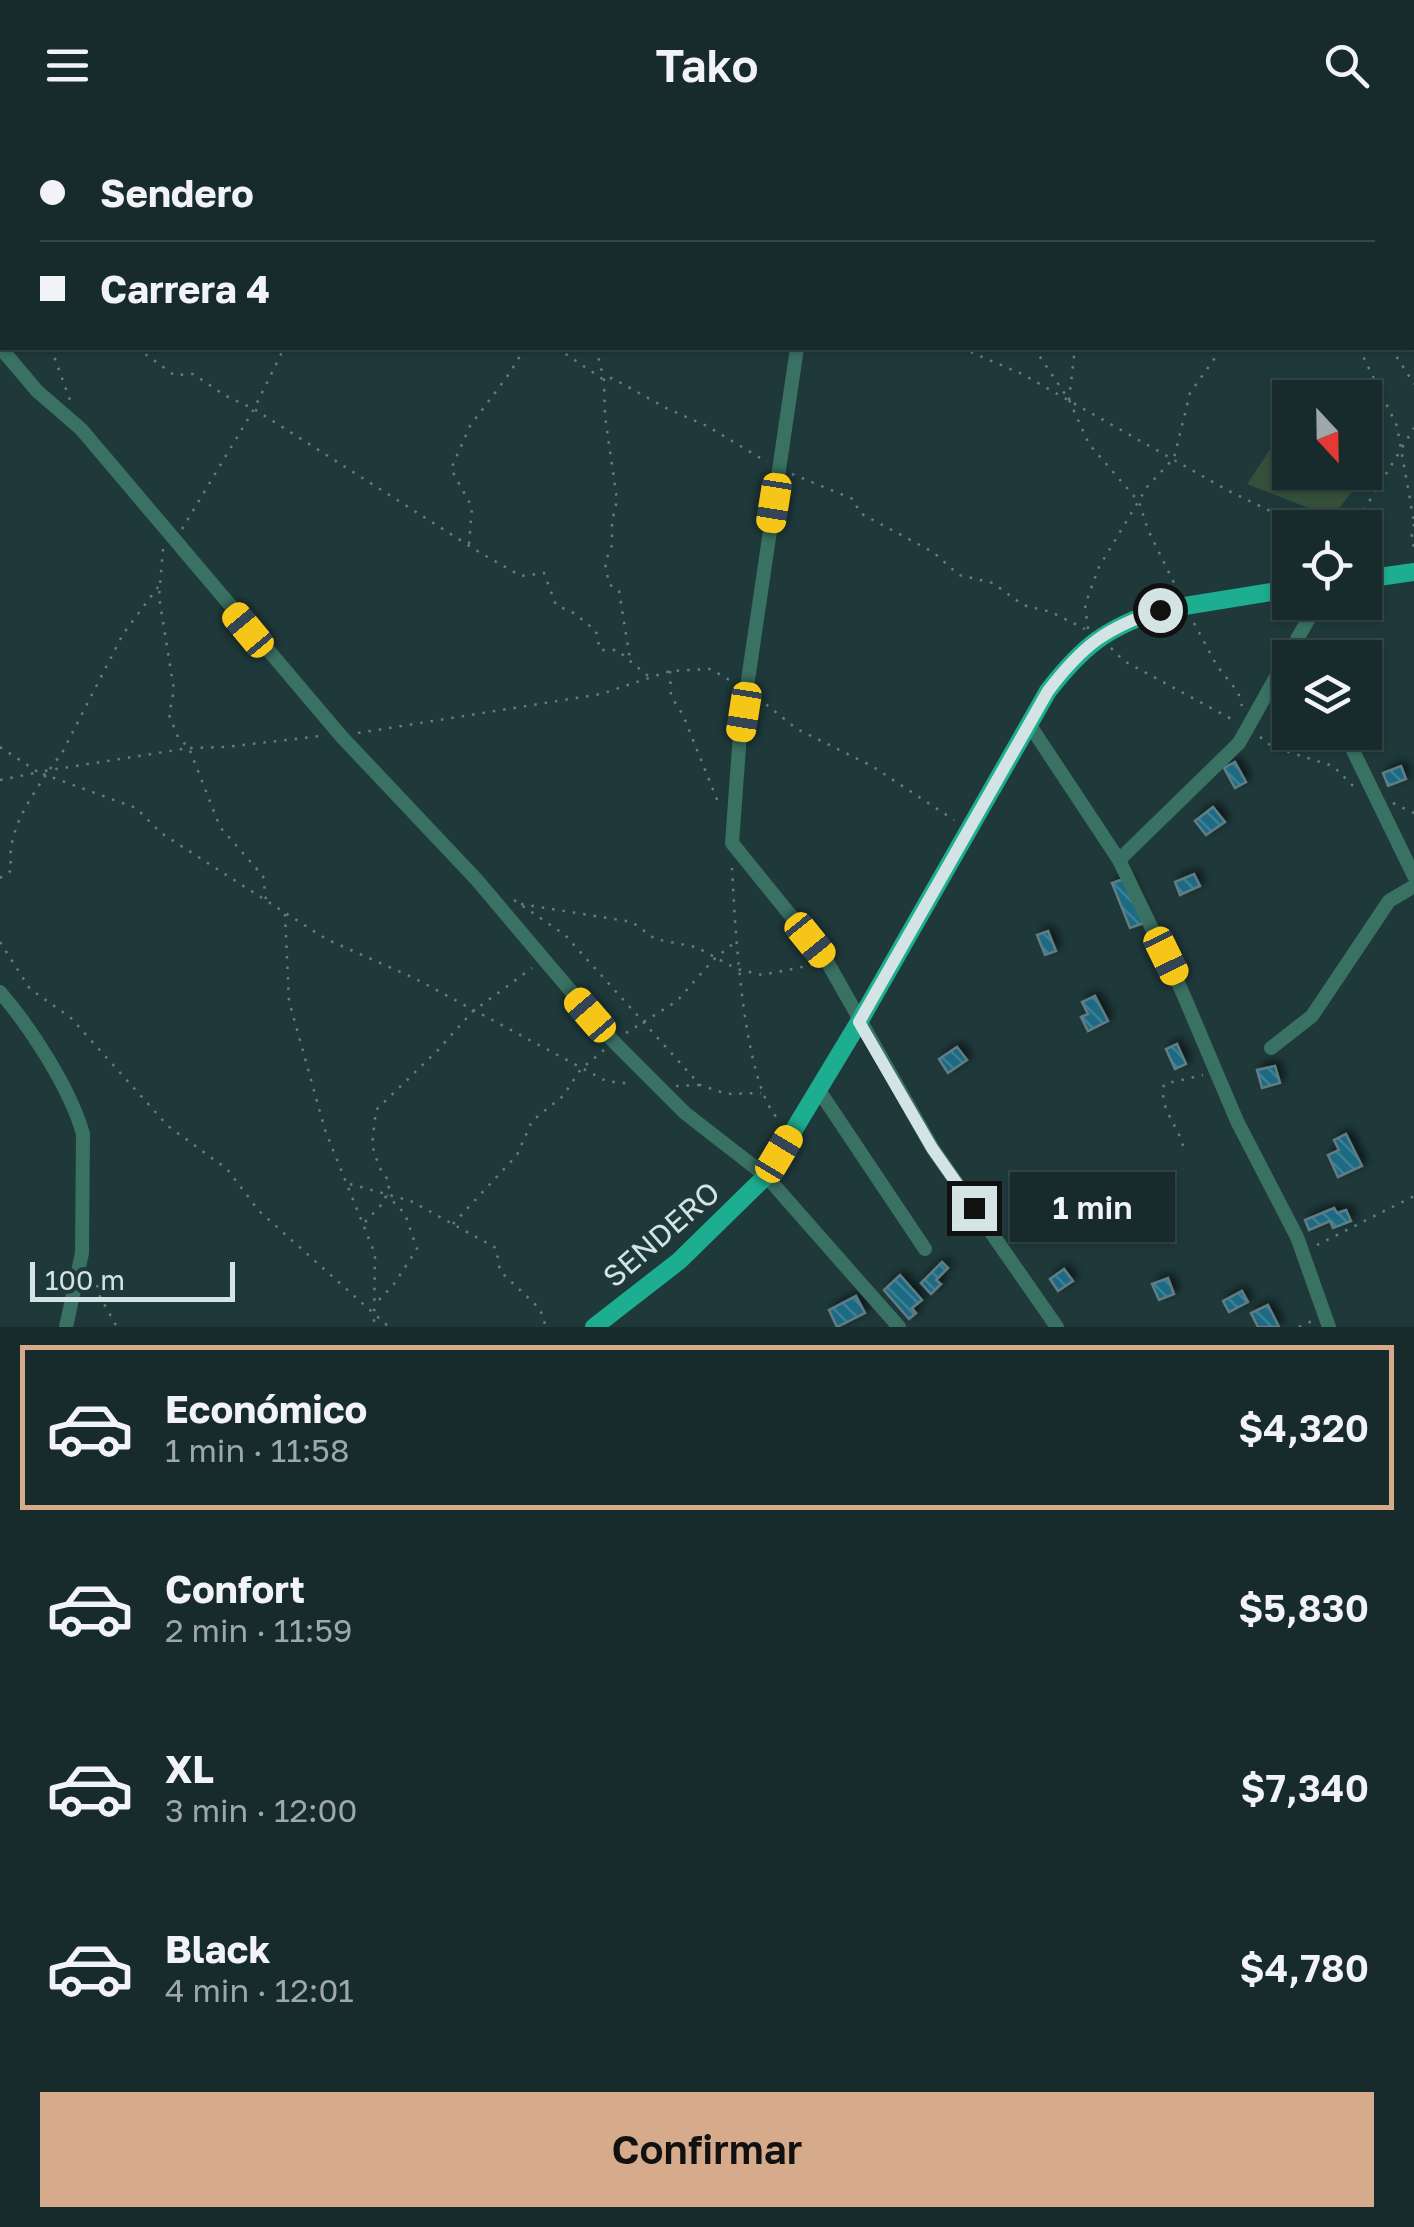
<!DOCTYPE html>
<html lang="es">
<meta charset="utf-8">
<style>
body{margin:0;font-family:"Golos Text",sans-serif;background:#243738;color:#f1f3f6;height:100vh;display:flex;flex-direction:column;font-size:38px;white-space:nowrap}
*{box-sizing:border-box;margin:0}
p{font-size:32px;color:#9ea7a9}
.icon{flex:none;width:55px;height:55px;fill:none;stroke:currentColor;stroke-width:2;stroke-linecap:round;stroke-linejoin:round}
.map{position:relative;height:1197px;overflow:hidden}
.sheet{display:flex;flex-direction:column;background:#172b2c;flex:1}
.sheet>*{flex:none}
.guide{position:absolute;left:0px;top:0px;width:1415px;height:220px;box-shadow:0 2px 8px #0004,0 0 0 2px #364748;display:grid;align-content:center;height:220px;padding:0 40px;background:#172b2c}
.needle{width:65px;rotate:158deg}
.controls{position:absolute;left:1272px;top:250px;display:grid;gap:20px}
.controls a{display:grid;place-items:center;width:110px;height:110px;border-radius:0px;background:#172b2c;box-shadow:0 2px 8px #0004,0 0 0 2px #364748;font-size:50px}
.scale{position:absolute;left:30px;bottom:25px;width:205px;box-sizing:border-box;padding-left:10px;border:5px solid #d4e3e3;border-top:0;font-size:28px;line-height:35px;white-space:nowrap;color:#d4e3e3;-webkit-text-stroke:8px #1f393a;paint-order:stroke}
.end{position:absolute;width:45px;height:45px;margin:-22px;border:12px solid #d4e3e3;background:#111;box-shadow:0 0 0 5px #111}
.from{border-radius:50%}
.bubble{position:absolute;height:70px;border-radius:0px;background:#172b2c;box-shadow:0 2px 8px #0004,0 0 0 2px #364748;font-size:32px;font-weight:600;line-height:70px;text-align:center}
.car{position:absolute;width:30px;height:60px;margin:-30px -15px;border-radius:12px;box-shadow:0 0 8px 2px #0007;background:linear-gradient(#f5c518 24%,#345 0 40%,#f5c518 0 76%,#345 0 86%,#f5c518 0)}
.guide b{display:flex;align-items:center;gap:35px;height:95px;font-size:38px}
.guide b+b{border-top:2px solid #364748}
.guide i{width:25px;height:25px;background:#f1f3f6}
ul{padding:18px 0 0;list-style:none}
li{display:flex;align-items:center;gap:30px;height:165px;margin:0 20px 15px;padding:0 20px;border:5px solid transparent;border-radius:0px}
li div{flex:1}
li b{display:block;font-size:38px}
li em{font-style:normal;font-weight:600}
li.selected{border-color:#d6ab8b}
li>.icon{width:90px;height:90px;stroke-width:1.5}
.primary-button{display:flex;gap:20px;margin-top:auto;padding:20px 40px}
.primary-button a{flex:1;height:115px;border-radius:0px;background:#d6ab8b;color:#111;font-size:40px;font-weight:600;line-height:115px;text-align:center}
header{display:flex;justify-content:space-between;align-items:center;height:130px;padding:0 40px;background:#172b2c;font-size:45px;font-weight:600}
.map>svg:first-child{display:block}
</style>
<header><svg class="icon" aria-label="menu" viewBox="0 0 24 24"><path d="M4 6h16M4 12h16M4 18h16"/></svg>Tako<svg class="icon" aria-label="search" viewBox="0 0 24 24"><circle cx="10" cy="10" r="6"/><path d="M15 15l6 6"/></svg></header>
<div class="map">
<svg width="1414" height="1197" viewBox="0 0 1414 1197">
<defs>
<pattern id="building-back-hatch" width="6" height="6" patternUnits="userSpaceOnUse" patternTransform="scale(2.5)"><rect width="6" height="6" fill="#1b6b83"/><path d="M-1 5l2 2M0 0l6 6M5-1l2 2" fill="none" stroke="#3b8094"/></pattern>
<filter id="shadow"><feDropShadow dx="4.5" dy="-4.5" stdDeviation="5" flood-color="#0009"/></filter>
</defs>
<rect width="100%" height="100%" fill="#1f393a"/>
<path fill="#34503a" d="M1290 290V342H1365V316L1382 324 1332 387 1247 354Z"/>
<g fill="url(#building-back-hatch)" stroke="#627b84" stroke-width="2.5" filter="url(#shadow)">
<path d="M1235 632 1246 652 1235 658 1224 638Z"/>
<path d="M1401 636 1406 649 1388 656 1383 643Z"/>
<path d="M1213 677 1225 692 1206 705 1195 691Z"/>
<path d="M1194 744 1200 756 1180 765 1175 752Z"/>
<path d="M1126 748 1144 793 1130 798 1112 753Z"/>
<path d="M1048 801 1056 821 1045 825 1037 805Z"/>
<path d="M1095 866 1108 891 1088 901 1081 887 1088 884 1082 872Z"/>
<path d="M1177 914 1186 934 1175 939 1166 919Z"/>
<path d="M957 917 967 930 948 943 939 929Z"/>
<path d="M1275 936 1280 953 1262 958 1257 940Z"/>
<path d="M1346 1004 1362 1036 1338 1047 1328 1025 1339 1020 1334 1010Z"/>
<path d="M1334 1078 1337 1083 1346 1080 1351 1091 1333 1098 1330 1091 1309 1100 1305 1090Z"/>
<path d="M942 1132 948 1138 936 1150 941 1154 931 1164 921 1153Z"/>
<path d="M1064 1139 1073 1151 1058 1161 1050 1149Z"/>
<path d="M900 1145 922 1170 912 1178 916 1183 909 1189 884 1160Z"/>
<path d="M1168 1148 1174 1164 1159 1170 1152 1154Z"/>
<path d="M1242 1161 1248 1172 1229 1182 1223 1171Z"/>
<path d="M856 1166 865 1183 837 1197 829 1180Z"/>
<path d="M1268 1175 1279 1197H1258L1251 1183Z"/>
</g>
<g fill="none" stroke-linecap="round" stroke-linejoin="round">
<g stroke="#677d7d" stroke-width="2.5" stroke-dasharray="2.5 8" stroke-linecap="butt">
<path d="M172 0 176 2"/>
<path d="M516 0 517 2"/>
<path d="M580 0 583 2"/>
<path d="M877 0 879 2"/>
<path d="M1017 0 1021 2"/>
<path d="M1047 0 1048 2"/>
<path d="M1310 0 1313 2"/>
<path d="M1376 0V2"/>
<path d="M408 2 410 0"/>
<path d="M758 2 759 0"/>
<path d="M1221 2 1222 0"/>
<path d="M1337 2 1339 0"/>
<path d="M1412 71 1414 72"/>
<path d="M0 77 2 84"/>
<path d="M51 218 70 270"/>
<path d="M137 218 174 245 193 244 226 266 254 279 479 422 521 446 544 443 556 475 574 483 596 501 600 520H617L648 546"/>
<path d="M557 218 604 250 612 248 666 278 707 296 767 332"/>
<path d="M596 218 604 250 605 286 617 370 612 392V415L605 433 609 454 619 461 630 529"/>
<path d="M961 218 1022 244 1227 360 1305 398"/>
<path d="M1034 218 1069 270 1089 314 1139 372 1148 400 1177 459"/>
<path d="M1359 218 1397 296 1414 392"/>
<path d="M1391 218 1414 254"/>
<path d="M1069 270 1074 226 1071 218"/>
<path d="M792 344 853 369 860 383 933 422 959 445 993 453 1023 475 1051 482 1085 499"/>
<path d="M1414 394 1411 410 1414 417"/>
<path d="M1353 398 1414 298"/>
<path d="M182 399 254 279 284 218"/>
<path d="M469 414 472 377 451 339 470 296 509 244 525 218"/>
<path d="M163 419 159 467 174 560 169 585 178 607 189 618 220 697 263 746 266 770"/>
<path d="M1194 493 1217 536 1238 562 1242 576"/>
<path d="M1088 499 1085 475 1099 437 1147 357 1174 328 1190 263 1222 218"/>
<path d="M1111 518 1124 531 1237 592"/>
<path d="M670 541 671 566 683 585 720 677"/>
<path d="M758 568 797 599 872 636 954 690"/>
<path d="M358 603 601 564 670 541 710 539 735 553"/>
<path d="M1260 607 1273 617 1333 636 1353 656"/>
<path d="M0 617 38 642 189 618 226 617 320 606"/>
<path d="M50 639 62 623 123 504 158 457"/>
<path d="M43 644 136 678 161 703 326 809 414 848 606 951 633 954"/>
<path d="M0 650 35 643"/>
<path d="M1393 673 1414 683"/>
<path d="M732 738C735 792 742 956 780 991"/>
<path d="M0 748 12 740C4 708 28 671 46 645"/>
<path d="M514 770 565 805 700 955 727 964 761 963"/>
<path d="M521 774 632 792 655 809 696 817 737 839 762 845 812 835"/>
<path d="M285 784 289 871 325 1000 375 1124 374 1197"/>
<path d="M0 812 30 859 70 887 168 996 227 1039 259 1081 389 1197"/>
<path d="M626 903 677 871 713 830 734 813"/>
<path d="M676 956 700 955"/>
<path d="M1183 1016C1177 992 1159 981 1164 954L1203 945"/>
<path d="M350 1054 411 1071 496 1118 500 1141 540 1179 546 1197"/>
<path d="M365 1092 384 1072 390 1053 379 1037 372 1015 376 980 438 920 472 882 532 838"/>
<path d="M453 1094 517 1025 532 991 563 966 581 939 604 920"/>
<path d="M1317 1115 1414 1066"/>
<path d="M89 1149 97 1154 99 1165 117 1197"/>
<path d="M379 1170 394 1154 417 1119 405 1084 387 1065"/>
<path d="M1299 1197 1314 1190"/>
</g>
<g stroke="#397163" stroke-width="14">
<path d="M823 2V0"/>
<path d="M0 217 37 261 81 299 341 606 476 749 614 912 685 983 766 1046 899 1197"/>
<path d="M797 218 740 604 732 713 825 828 933 1019 1057 1197"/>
<path d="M1298 507 1308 528"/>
<path d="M1029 594 1119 730 1181 859 1237 991 1297 1107 1329 1197"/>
<path d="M1344 602 1414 746"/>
<path d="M1119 730 1239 613 1318 472"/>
<path d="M0 862C31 898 70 958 83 1004L82 1123 66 1197"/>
<path d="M1271 918 1312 886 1389 771 1414 756"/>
<path d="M818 959 925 1119"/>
</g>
<g stroke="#1dad90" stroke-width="18">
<path d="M1365 449 1414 442"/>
<path d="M594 1197 679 1131 766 1046 859 892 1048 561C1083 516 1106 498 1160 480L1290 459"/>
</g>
</g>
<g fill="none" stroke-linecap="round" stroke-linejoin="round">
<path stroke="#d4e3e3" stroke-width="12" d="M974 1078 932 1018 859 892 1048 561C1083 515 1106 498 1160 480"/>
</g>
<g text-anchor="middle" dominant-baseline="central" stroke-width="9" stroke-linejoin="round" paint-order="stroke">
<g font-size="30" fill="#d4e3e3" stroke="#1f393a">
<text transform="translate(661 1104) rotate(-41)">SENDERO</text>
</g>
</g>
</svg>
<div class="controls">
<a><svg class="needle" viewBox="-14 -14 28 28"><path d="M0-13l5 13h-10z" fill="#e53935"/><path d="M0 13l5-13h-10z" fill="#9ea7a9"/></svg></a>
<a><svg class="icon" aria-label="locate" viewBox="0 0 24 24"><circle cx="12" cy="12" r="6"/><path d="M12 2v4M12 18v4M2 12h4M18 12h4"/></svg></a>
<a><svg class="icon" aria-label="layers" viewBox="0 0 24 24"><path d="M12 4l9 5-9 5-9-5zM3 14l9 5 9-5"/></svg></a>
</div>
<div class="scale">100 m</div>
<i class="end from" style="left:1160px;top:480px"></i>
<i class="end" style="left:974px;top:1078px"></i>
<div class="bubble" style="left:1010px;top:1042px;width:165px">1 min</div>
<i class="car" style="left:774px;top:373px;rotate:189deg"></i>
<i class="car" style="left:248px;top:500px;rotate:320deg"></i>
<i class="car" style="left:744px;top:582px;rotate:189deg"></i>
<i class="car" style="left:810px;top:810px;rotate:141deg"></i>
<i class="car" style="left:1166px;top:826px;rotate:154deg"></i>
<i class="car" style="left:590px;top:885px;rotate:319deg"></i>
<i class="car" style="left:779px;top:1024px;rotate:31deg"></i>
<div class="guide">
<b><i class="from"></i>Sendero</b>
<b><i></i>Carrera 4</b>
</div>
</div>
<section class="sheet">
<ul>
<li class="selected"><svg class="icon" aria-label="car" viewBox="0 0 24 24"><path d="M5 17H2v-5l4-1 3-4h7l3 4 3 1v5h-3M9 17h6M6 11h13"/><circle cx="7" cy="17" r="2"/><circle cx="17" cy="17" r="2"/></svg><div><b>Económico</b><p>1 min · 11:58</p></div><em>$4,320</em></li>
<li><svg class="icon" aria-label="car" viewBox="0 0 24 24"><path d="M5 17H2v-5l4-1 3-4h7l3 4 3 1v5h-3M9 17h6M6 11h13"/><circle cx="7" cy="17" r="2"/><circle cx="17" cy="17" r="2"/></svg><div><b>Confort</b><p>2 min · 11:59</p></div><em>$5,830</em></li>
<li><svg class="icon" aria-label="car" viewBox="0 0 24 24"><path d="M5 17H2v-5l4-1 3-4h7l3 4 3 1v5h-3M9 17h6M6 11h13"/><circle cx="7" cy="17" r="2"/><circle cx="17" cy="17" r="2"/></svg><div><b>XL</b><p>3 min · 12:00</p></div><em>$7,340</em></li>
<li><svg class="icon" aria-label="car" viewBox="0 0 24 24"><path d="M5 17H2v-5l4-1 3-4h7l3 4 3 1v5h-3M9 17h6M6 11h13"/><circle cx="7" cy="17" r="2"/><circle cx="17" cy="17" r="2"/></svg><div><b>Black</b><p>4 min · 12:01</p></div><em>$4,780</em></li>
</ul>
<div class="primary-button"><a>Confirmar</a></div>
</section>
